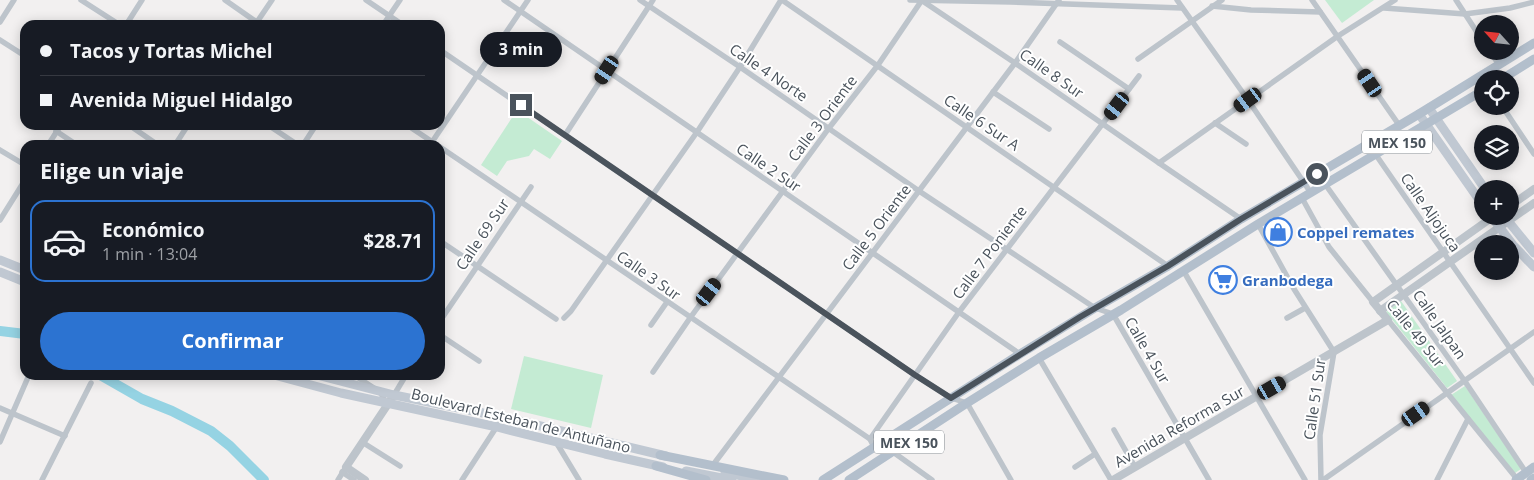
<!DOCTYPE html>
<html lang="es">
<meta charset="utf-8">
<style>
body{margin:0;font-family:"Open Sans",sans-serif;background:#242831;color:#f1f3f6;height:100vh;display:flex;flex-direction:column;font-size:19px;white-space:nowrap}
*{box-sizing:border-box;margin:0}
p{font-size:16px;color:#9ea1a6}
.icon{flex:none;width:28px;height:28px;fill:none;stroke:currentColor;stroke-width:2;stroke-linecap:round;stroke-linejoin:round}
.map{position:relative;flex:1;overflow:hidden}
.panel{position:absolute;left:20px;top:140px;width:425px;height:240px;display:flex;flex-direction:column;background:#171b24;border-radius:15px;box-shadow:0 2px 12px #0003}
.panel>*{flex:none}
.guide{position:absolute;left:20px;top:20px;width:425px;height:110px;border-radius:15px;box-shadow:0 2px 12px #0003;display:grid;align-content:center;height:110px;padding:0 20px;background:#171b24}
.needle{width:32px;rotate:297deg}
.tools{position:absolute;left:1474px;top:15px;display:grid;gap:10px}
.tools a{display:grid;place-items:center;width:45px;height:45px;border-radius:50%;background:#171b24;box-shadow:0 2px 12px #0003;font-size:25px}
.end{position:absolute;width:22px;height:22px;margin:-11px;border:6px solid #4a535c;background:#fff;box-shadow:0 0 0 2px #fff}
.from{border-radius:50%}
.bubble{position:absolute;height:35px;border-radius:18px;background:#171b24;box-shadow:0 2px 12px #0003;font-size:16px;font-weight:700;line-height:35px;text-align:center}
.car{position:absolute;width:15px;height:30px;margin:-15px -8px;border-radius:6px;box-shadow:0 0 4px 1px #0007;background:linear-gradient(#222 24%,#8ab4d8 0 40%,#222 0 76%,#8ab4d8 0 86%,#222 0)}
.guide b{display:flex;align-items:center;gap:18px;height:48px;font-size:19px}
.guide b+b{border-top:1px solid #363941}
.guide i{width:12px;height:12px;background:#f1f3f6}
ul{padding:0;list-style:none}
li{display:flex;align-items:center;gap:15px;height:82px;margin:0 10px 8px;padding:0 10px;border:2px solid #363941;border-radius:15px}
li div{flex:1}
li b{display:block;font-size:19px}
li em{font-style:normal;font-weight:700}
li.active{border-color:#2c73d1}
li>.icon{width:45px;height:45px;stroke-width:1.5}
h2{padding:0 20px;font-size:22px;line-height:60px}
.cta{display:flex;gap:10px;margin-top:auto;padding:10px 20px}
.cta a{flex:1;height:58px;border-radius:30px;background:#2c73d1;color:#fff;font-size:20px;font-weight:700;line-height:58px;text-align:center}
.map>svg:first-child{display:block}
</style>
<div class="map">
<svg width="1534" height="480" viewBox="0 0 1534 480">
<rect width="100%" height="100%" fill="#f2f0f0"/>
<g fill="#c4ebd3">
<path d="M1325 0H1374L1342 23Z"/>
<path d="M517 110 562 141 550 159 534 149 529 156 507 161 497 176 481 165Z"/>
<path d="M1401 301 1457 381 1447 388 1386 312Z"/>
<path d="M524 356 603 375 591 428 511 409Z"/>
<path d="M1465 386 1521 469 1515 473 1451 395Z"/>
</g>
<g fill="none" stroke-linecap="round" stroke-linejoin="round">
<g stroke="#95d3e3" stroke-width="10">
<path d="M0 331 25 334"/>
<path d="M100 375 142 399 172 411 211 431 230 446 264 480"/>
</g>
<g stroke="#bdc4cb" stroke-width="5.5">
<path d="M81 0 120 25"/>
<path d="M225 0 261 25"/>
<path d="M366 0 403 25"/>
<path d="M504 0 1020 354"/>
<path d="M640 0 740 67 919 191 1095 308 1113 314 1209 480"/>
<path d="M782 0 1168 266"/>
<path d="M910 0 1011 2 1182 8"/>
<path d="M921 0 1015 63 1159 163 1241 219"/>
<path d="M1177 0 1248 100 1311 193"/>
<path d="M1312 0 1399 125"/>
<path d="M1456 0 1482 40"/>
<path d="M1212 6 1251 10 1320 12"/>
<path d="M1384 8 1465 14 1510 8 1534 2"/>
<path d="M0 22 14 0"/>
<path d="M126 25 142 0"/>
<path d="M255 25 272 0"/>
<path d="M383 25 400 0"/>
<path d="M0 40 25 56"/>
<path d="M1060 42 1129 89"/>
<path d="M440 50 915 375 951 398 967 403 1011 480"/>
<path d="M1490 51 1499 65"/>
<path d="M1138 59 1222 0"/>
<path d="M993 92 1049 129"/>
<path d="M1502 106 1534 154"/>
<path d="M1215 123 1246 144"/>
<path d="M129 125 158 145"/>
<path d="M268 125 298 145"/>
<path d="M407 125 437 145"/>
<path d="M56 131 77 145"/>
<path d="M565 135 653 0"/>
<path d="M48 145 61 125"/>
<path d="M175 145 188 125"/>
<path d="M303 145 316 125"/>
<path d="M430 145 528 0"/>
<path d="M440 147 870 439 874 447"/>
<path d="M0 150 25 165"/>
<path d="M1376 155 1534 383"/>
<path d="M1159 163 1338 36 1395 0"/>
<path d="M1325 184 1464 380 1527 474"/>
<path d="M1302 198 1329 247 1373 302"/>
<path d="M0 220 25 180"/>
<path d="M1258 224 1294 289 1334 352 1320 435 1321 480"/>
<path d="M440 241 556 319"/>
<path d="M1183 270 1305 480"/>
<path d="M564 318 571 311 697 132 740 67 781 0"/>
<path d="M1287 318 1305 308"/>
<path d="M1388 320 1517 479"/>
<path d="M440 321 531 187"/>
<path d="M651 325 667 302"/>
<path d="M440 335 479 361"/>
<path d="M1039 358 1111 480"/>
<path d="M653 372 690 318 829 128 878 65 922 0"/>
<path d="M354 375 380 392 385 401"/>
<path d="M394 395 406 375"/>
<path d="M0 408 65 436"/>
<path d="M1114 430 1135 467"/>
<path d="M870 439 959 312 1139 76"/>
<path d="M0 442 29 375"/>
<path d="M362 442 400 466"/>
<path d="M556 442 579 480"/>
<path d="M893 452 932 480"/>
<path d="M713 465 1015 63 1059 0"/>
<path d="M1075 467 1095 454"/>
<path d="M342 472 354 480"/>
<path d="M42 480 91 383"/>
<path d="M338 480 346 467"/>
<path d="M462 480 503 417"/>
<path d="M1323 480 1534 332"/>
<path d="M1437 480 1468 419"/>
</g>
<g stroke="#bdc4cb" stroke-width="8">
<path d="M1510 206 1534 189"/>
<path d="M1380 311 1534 203"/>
<path d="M365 480 346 467 394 395"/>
<path d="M1113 480 1388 320 1373 302 1494 216"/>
</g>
<g stroke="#c0c8d2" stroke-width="9">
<path d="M1429 108 1485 189"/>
<path d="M1419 114 1482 204"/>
<path d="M1491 216 1513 245 1534 267"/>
<path d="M1504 216 1534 253"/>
<path d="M0 260 25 270"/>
<path d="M0 272 25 282"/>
<path d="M274 375 341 393 497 427 605 454 663 467"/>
<path d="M317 375 394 395 503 417 666 456"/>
<path d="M686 471 732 480"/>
<path d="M725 472 758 480"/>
</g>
<g stroke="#b3bfcc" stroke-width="9">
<path d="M1502 79 1534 59"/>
<path d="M660 455 784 480"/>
<path d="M656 466 706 480"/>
<path d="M823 480 1020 354 1095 308 1168 266 1241 219 1419 114 1534 43"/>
<path d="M849 480 967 403 1039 358 1121 310 1258 224 1482 91"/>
<path d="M1516 480 1534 467"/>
<path d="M1531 480 1534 478"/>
</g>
</g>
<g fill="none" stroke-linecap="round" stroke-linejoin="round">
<path stroke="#4a535c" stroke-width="6" d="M521 105 915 375 951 398 1080 317 1168 266 1241 219 1317 174"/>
</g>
<defs>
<symbol id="shop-ring" viewBox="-11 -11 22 22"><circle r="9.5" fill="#fff" stroke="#3f7fe0" stroke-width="1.5"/><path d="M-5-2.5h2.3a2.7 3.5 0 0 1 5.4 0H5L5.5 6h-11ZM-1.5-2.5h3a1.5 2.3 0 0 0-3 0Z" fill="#3f7fe0"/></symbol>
<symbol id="supermarket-ring" viewBox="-11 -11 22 22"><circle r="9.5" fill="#fff" stroke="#3f7fe0" stroke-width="1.5"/><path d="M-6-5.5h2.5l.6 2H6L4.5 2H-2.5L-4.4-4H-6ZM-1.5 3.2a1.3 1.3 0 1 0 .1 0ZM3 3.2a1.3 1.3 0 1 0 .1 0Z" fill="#3f7fe0"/></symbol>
</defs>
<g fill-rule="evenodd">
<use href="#shop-ring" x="1262" y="216" width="32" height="32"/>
<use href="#supermarket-ring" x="1207" y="264" width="32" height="32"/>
</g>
<g text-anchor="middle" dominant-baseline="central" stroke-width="4" stroke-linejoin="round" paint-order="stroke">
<g fill="#fff" stroke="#80878d" stroke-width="1">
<rect x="1362" y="130.5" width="70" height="23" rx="4"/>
<rect x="874" y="430.5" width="70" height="23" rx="4"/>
</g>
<g font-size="14" font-weight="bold" fill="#4a535c">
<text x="1397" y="142">MEX 150</text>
<text x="909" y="442">MEX 150</text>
</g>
<g font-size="15" fill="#4a535c" stroke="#fff">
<text transform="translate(769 72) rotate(34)">Calle 4 Norte</text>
<text transform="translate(1052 73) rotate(35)">Calle 8 Sur</text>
<text transform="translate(822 118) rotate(-53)">Calle 3 Oriente</text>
<text transform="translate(982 122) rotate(34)">Calle 6 Sur A</text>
<text transform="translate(769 167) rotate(34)">Calle 2 Sur</text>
<text transform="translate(1431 212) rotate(55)">Calle Aljojuca</text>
<text transform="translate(876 227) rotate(-53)">Calle 5 Oriente</text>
<text transform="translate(482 234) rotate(-56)">Calle 69 Sur</text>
<text transform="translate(989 252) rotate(-53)">Calle 7 Poniente</text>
<text transform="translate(649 275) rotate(35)">Calle 3 Sur</text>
<text transform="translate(1440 324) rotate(55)">Calle Jalpan</text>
<text transform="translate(1416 333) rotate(51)">Calle 49 Sur</text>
<text transform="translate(1148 350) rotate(60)">Calle 4 Sur</text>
<text transform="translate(1314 399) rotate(-82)">Calle 51 Sur</text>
<text transform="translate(521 420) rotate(14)">Boulevard Esteban de Antuñano</text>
<text transform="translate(1179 426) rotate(-30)">Avenida Reforma Sur</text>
</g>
<g font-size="15" font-weight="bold" fill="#366cbe" stroke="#fff" text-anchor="start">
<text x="1297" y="232">Coppel remates</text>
<text x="1242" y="280">Granbodega</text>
</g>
</g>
</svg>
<div class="tools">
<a><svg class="needle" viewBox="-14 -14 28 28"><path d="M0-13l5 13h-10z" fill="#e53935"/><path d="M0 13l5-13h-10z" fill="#9ea1a6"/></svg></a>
<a><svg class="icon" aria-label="locate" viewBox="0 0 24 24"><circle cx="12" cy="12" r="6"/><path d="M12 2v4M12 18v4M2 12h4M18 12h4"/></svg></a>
<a><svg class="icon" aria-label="layers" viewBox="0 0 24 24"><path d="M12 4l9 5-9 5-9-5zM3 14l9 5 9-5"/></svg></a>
<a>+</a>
<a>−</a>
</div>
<i class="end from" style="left:1317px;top:174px"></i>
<i class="end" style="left:521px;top:105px"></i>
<div class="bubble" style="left:480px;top:32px;width:82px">3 min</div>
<i class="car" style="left:607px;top:70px;rotate:213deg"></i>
<i class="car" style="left:1370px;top:83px;rotate:326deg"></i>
<i class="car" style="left:1248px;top:100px;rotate:234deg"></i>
<i class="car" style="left:1117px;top:106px;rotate:217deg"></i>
<i class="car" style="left:709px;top:292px;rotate:37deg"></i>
<i class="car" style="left:1272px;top:388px;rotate:60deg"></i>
<i class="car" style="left:1416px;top:414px;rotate:55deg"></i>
<div class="guide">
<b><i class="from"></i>Tacos y Tortas Michel</b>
<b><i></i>Avenida Miguel Hidalgo</b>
</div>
<section class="panel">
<h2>Elige un viaje</h2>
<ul>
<li class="active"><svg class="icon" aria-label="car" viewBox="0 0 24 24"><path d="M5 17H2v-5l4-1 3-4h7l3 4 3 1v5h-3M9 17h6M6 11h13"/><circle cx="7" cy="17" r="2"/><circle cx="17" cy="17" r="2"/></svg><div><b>Económico</b><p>1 min · 13:04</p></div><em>$28.71</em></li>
</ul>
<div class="cta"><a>Confirmar</a></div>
</section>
</div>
